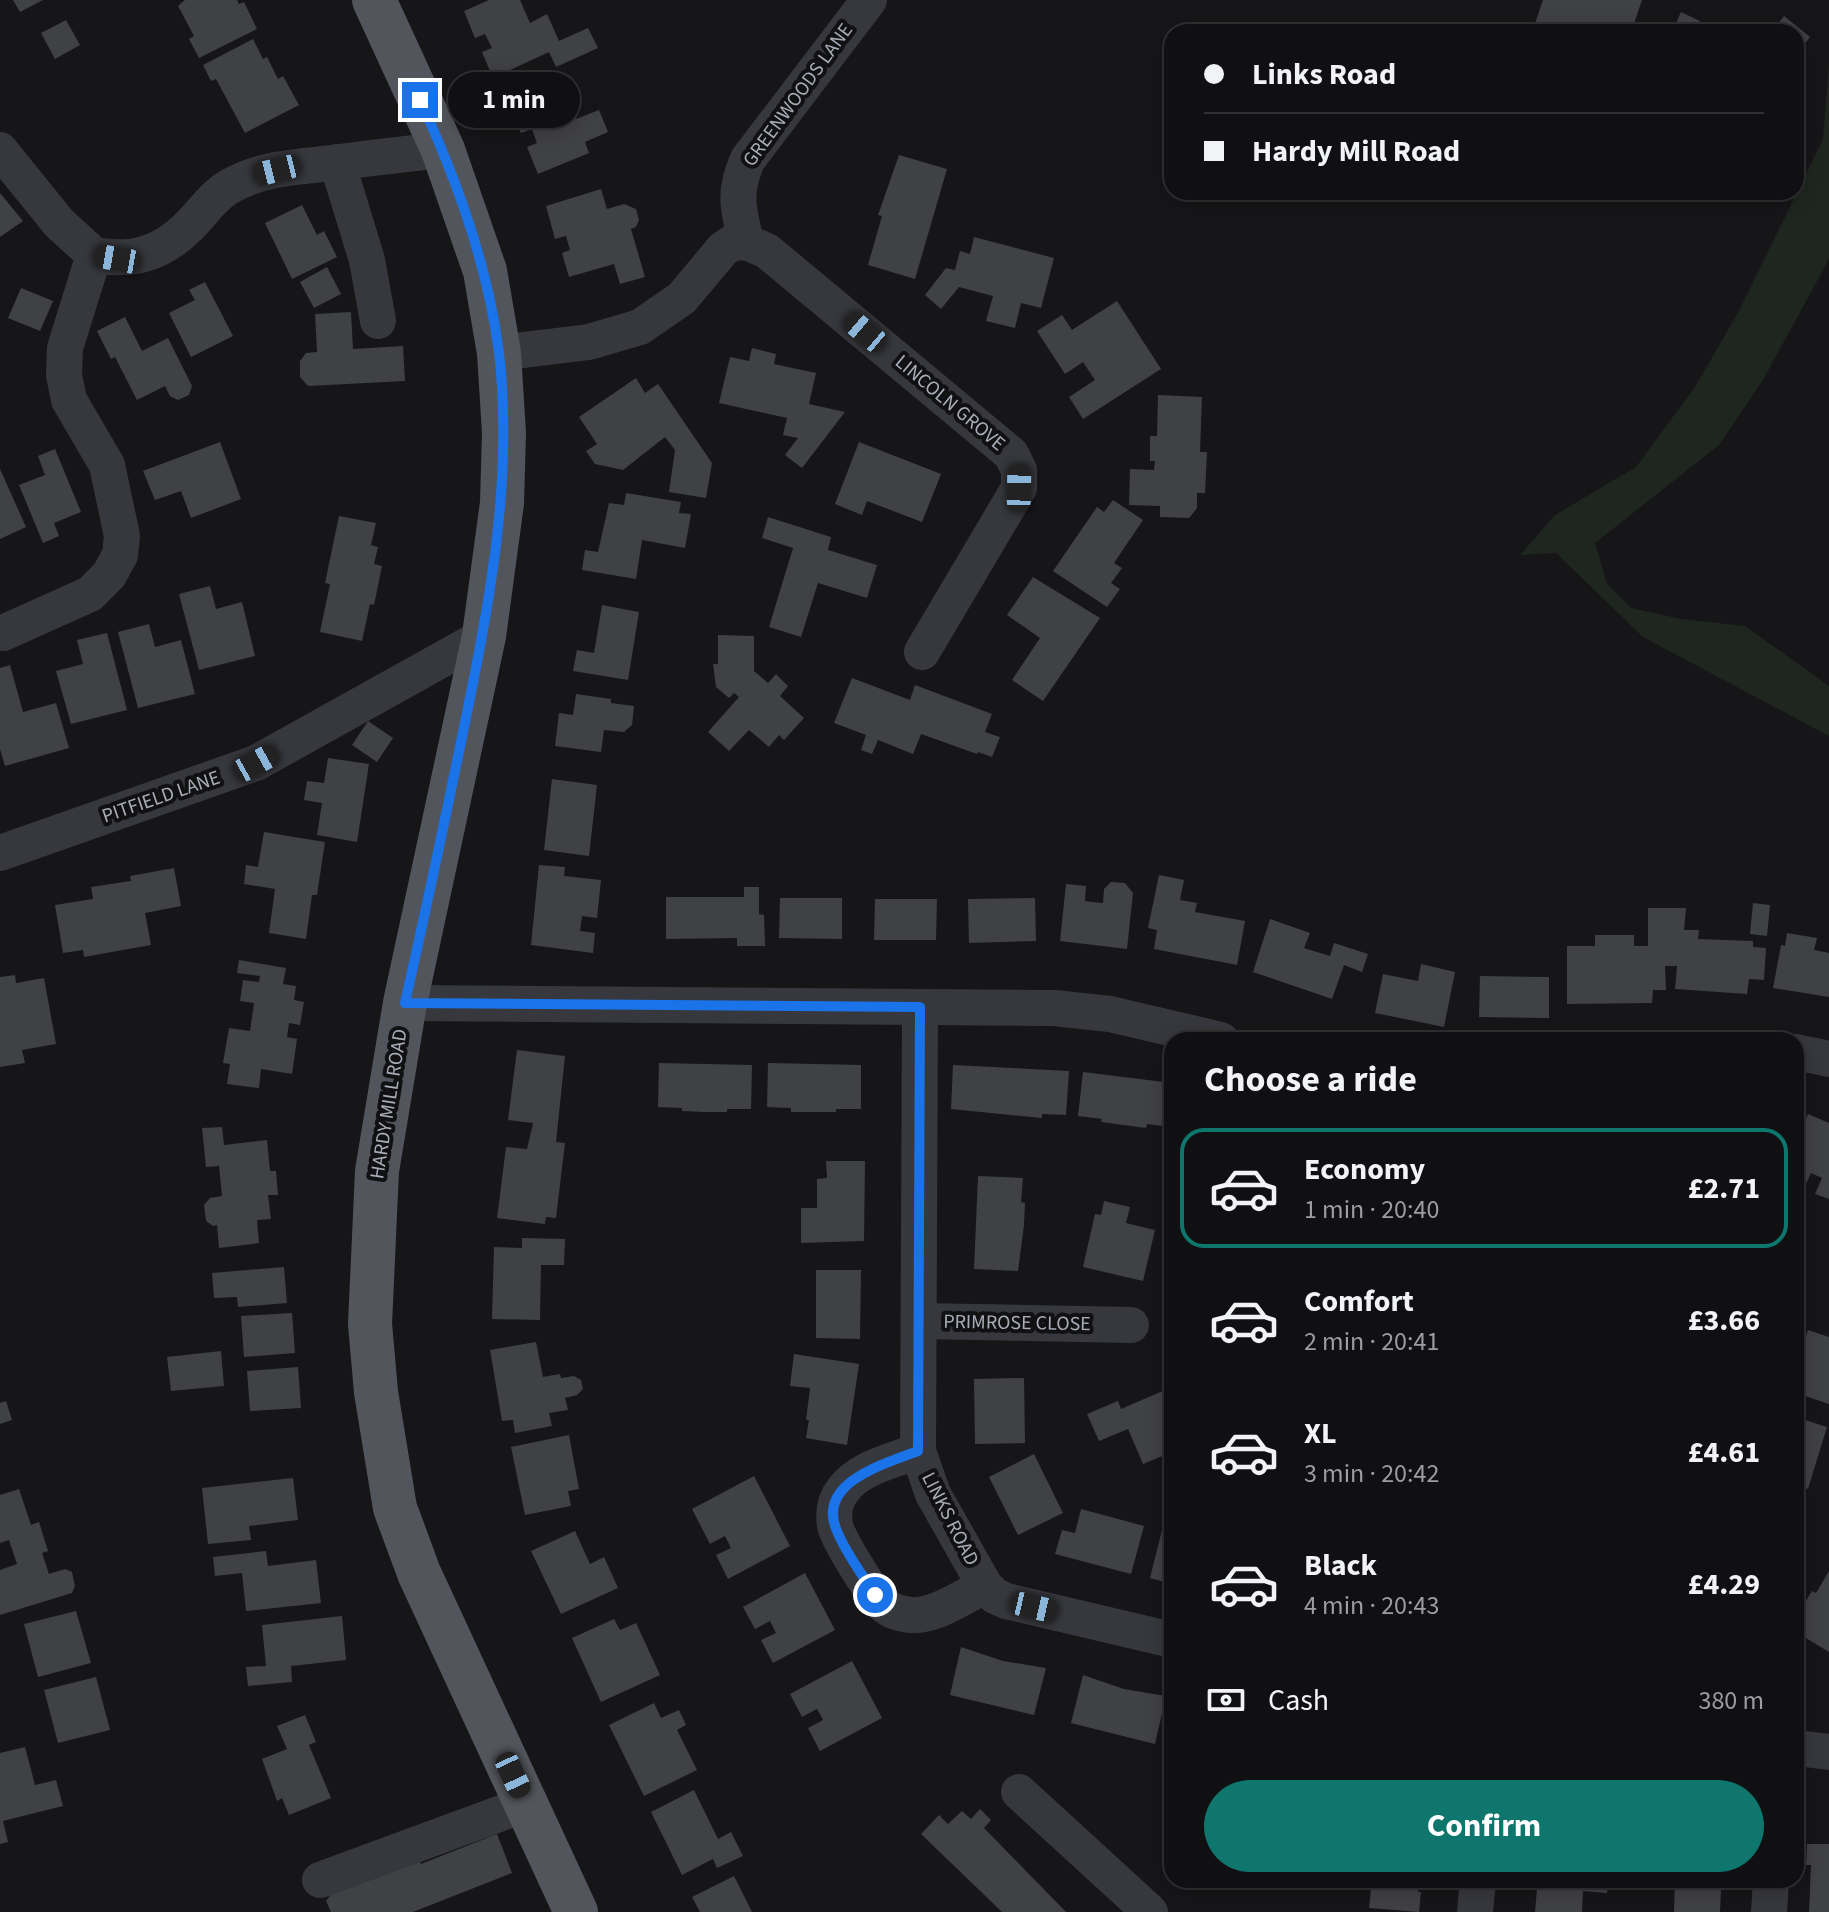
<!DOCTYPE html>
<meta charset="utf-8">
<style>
body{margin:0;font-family:"Source Sans 3",sans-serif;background:#1e1e20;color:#f1f3f6;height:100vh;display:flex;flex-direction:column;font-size:30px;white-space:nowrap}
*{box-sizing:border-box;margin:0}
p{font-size:26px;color:#9c9d9f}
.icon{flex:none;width:44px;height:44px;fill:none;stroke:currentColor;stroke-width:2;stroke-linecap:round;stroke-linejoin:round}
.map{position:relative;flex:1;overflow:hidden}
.side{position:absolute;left:1164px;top:1032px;width:640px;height:856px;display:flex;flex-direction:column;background:#101012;border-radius:24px;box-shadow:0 4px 20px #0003,0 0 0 2px #303032}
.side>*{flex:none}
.banner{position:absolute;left:1164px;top:24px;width:640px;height:176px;border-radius:24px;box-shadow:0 4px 20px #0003,0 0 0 2px #303032;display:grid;align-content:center;height:176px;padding:0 40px;background:#101012}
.end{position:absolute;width:36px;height:36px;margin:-18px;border:10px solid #1a73e8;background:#fff;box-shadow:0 0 0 4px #fff}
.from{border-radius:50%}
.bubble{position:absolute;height:56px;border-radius:28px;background:#101012;box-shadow:0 4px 20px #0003,0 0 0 2px #303032;font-size:26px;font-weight:700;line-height:56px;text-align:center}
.car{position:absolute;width:24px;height:48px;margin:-24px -12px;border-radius:10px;box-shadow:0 0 6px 2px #0007;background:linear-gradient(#222 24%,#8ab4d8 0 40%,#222 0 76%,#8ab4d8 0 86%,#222 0)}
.banner b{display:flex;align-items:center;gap:28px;height:76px;font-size:30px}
.banner b+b{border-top:2px solid #303032}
.banner i{width:20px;height:20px;background:#f1f3f6}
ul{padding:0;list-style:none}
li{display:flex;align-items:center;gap:24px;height:120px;margin:0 16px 12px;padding:0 24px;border:4px solid transparent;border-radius:24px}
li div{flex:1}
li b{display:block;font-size:30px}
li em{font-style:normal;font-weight:700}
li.current{border-color:#0f766e}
li>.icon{width:72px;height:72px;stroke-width:1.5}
h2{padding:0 40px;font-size:36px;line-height:96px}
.pay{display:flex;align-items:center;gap:20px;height:88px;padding:0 40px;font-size:30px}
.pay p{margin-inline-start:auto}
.button{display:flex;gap:16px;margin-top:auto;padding:16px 40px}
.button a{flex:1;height:92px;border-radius:48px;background:#0f766e;color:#fff;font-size:32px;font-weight:700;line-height:92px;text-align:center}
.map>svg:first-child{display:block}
</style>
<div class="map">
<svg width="1829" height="1912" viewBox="0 0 1829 1912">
<rect width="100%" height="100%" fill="#161618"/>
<path fill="#1e261f" d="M1829 63V259L1763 380 1719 445 1595 543 1607 584 1631 608 1681 619 1745 626 1829 686V736L1643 637 1556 553 1520 555 1555 515 1636 467 1695 387 1739 311 1823 139Z"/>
<g fill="#404145">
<path d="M13 0H43L20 12Z"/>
<path d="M185 0H237L239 4 244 2 257 29 199 58 189 39 194 36 178 6Z"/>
<path d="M489 0H520L530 23 547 14 559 41 588 28 598 48 556 67 549 52 493 78 482 52 492 48 485 34 475 38 464 11Z"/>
<path d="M1543 0H1642L1631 32H1532Z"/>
<path d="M1681 12 1700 21 1695 32H1672Z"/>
<path d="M1784 16 1810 37 1796 55V32H1772Z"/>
<path d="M66 20 80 45 55 59 41 33Z"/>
<path d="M253 39 263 59 267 57 278 79 283 76 299 105 245 133 216 79 211 81 203 65Z"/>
<path d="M563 86 576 119 599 110 608 132 585 142 589 153 538 174 527 147 537 143 532 129 521 133 510 106Z"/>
<path d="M899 155 947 169 915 279 868 265 882 216 878 215Z"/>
<path d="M601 189 607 209 624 204 636 209 639 220 636 227 631 229 645 277 620 284 614 264 569 277 562 253 570 250 566 236 555 239 546 206Z"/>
<path d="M0 193 23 221 0 237Z"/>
<path d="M302 205 317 235 324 231 337 257 292 279 265 223Z"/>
<path d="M974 237 1054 258 1041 308 1021 303 1015 328 986 321 993 296 959 287 941 309 925 295 946 268 955 270 960 251 970 254Z"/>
<path d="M327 267 341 294 314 308 300 282Z"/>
<path d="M205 282 233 336 191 357 169 313 195 300 189 290Z"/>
<path d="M21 288 53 301 40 331 8 318Z"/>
<path d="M1117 301 1161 369 1083 419 1069 397 1095 380 1083 362 1065 374 1037 331 1062 315 1072 330Z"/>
<path d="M351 312 353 349 403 346 405 381 308 386 300 377V361L306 353 317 352 315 314Z"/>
<path d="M125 317 142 351 168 338 192 386 189 395 178 400 170 396 165 386 137 400 115 357 111 359 97 331Z"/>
<path d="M752 348 776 354 774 364 816 373 809 404 845 412 802 468 785 455 798 438 783 435 787 418 719 403 730 357 749 361Z"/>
<path d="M636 378 645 393 658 384 712 463 706 498 669 492 675 450 665 437 623 470 595 464 586 451 597 444 579 417Z"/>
<path d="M1158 395 1202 397 1200 452H1207L1205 493H1197V508L1189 518 1160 517V506L1129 505 1130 469 1154 470 1155 461H1150V436H1157Z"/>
<path d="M220 442 241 499 191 518 181 491 155 500 143 471Z"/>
<path d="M859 442 941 474 922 522 867 501 862 515 835 504Z"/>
<path d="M55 449 81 512 54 523 59 536 43 543 19 485 45 475 38 456Z"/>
<path d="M0 469 26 527 0 539Z"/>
<path d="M626 493 681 502 679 513 691 514 685 548 642 540 636 579 582 570 585 550 598 552 609 503 624 505Z"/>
<path d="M1113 500 1143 520 1114 563 1122 568 1111 583 1120 589 1107 607 1053 571 1097 507 1104 512Z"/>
<path d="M339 516 376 523 371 545 378 547 374 564 382 566 374 605 370 604 362 641 320 632 330 584 325 583Z"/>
<path d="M768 517 831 537 828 550 877 565 867 598 818 583 801 637 769 627 793 548 762 538Z"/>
<path d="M1033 577 1100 618 1043 701 1012 680 1040 638 1007 615Z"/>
<path d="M210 586 216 609 242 602 255 656 199 670 179 594Z"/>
<path d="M602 605 639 612 628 680 573 671 577 650 594 653Z"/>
<path d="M149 624 155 647 181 640 195 694 138 708 118 632Z"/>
<path d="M107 633 127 710 71 724 56 671 83 664 77 640Z"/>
<path d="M718 635 754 636V671L768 683 776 674 788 686 780 696 804 718 784 740 779 735 769 747 749 730 729 751 708 732 739 697 734 693 729 698 716 687 713 664H718Z"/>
<path d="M10 665 23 712 56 703 69 748 5 766 0 749V668Z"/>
<path d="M852 678 910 700 915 685 992 714 985 732 1000 737 992 757 978 752 977 754 921 734 913 754 878 740 872 754 861 750 866 735 834 723Z"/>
<path d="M576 694 611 699V703L634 706 632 725 624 732 604 730 601 752 555 746 559 713 573 715Z"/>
<path d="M368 721 393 738 377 762 352 745Z"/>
<path d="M328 758 369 764 357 842 317 835 322 803 304 800 307 781 324 783Z"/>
<path d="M552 779 597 785 589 856 544 850Z"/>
<path d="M264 832 325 842 317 895H312L306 939 269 933 275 889 244 884 246 865 258 867Z"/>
<path d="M539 865 565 867 564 876 601 880 597 918 582 916 580 931 595 933 593 953 531 945Z"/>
<path d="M174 868 181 906 145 913 151 945 84 957 83 950 63 953 55 905 93 899 91 887 131 881 130 876Z"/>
<path d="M1159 875 1184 880 1180 900 1197 903 1195 912 1245 921 1237 965 1154 949 1157 930 1148 928Z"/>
<path d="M1111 882 1125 883 1133 893 1127 949 1060 941 1066 884 1086 886 1085 901 1101 903H1103L1104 889Z"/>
<path d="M744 887H759V914L764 915 765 946H737V938L666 939V897H744Z"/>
<path d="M780 898H842V939L779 938Z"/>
<path d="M1035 898 1036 941 969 943 968 899Z"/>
<path d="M875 899H937L936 940H874Z"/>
<path d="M1753 903 1770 905 1767 936 1750 934Z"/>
<path d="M1648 908H1686L1684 930H1699L1698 939 1753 941V947L1766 948 1764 980 1749 979 1747 994 1675 989 1677 966H1665L1666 990H1653L1652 1003 1567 1004V946H1595V935H1634V946H1648Z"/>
<path d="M1270 919 1310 933 1304 948 1330 956 1334 943 1368 954 1362 972 1344 965 1332 999 1253 972Z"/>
<path d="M1787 933 1817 938 1814 950 1829 953V997L1773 988 1781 945 1785 946Z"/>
<path d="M239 960 286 968 283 984 296 986 294 1000 304 1002 300 1025 289 1023 287 1037 297 1039 292 1074 261 1069 259 1088 227 1084 230 1064 223 1063 229 1028 250 1031 254 1003 240 1001 243 980 259 982 260 976 237 973Z"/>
<path d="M1421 964 1455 972 1444 1027 1375 1013 1383 974 1418 981Z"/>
<path d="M15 975 16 983 44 978 56 1044 22 1050 25 1063 0 1067V977Z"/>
<path d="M1480 976 1549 977V1018L1479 1017Z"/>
<path d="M517 1050 565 1056 556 1142 565 1143 556 1218 546 1217 545 1224 497 1218 506 1147 527 1149 533 1123 508 1120Z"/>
<path d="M659 1063 752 1065 751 1109H727V1112H704L682 1111V1108L658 1107Z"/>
<path d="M768 1063 861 1065V1109H836V1112H791V1108L767 1107Z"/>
<path d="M953 1065 1069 1071 1066 1115 1042 1114V1118L951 1109Z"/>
<path d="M1083 1072 1172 1083 1171 1127 1147 1124 1146 1128 1101 1122 1102 1119 1078 1116Z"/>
<path d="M1808 1114 1829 1123V1199L1815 1194 1822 1178 1811 1173 1804 1188 1796 1185V1141Z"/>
<path d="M222 1127 224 1145 267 1140 270 1171H276L278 1195H268L271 1219 257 1220 259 1243 219 1248 217 1225 213 1226 206 1221 204 1205 210 1198 222 1196 219 1166 206 1167 202 1128Z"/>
<path d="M826 1161H865L864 1241 801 1243V1208H817V1179L827 1178Z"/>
<path d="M978 1176 1023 1178 1021 1202 1025 1203 1024 1225 1018 1271 974 1269Z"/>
<path d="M1104 1201 1130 1207 1126 1223 1155 1230 1143 1281 1083 1267 1095 1214 1101 1215Z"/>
<path d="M522 1238 565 1239 564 1265H541L540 1320 492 1319 494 1247 522 1248Z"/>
<path d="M284 1267 287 1303 238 1307 237 1297 214 1298 212 1273Z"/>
<path d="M816 1270H861L860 1339 816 1338Z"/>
<path d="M292 1313 295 1353 244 1357 241 1316Z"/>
<path d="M1808 1330 1829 1337V1404L1796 1393V1367Z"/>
<path d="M536 1342 543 1377 560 1374 561 1378 574 1376 581 1380 583 1389 577 1395 565 1398 568 1410 549 1413 552 1426 515 1433 513 1420 502 1421 490 1350Z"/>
<path d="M221 1351 224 1386 171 1391 167 1357Z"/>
<path d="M794 1354 859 1364 847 1445 806 1438 809 1420H806L810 1388 790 1386Z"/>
<path d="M298 1367 301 1408 250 1411 247 1371Z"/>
<path d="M1024 1378 1025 1443 975 1444 974 1379Z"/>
<path d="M1172 1387V1452L1143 1464 1128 1429 1099 1441 1087 1414 1118 1401 1121 1409Z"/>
<path d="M6 1401 12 1420 0 1424V1403Z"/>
<path d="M1796 1417 1827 1427 1808 1489 1796 1485Z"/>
<path d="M569 1435 579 1489 568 1491 571 1506 525 1515 511 1447Z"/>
<path d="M1034 1454 1063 1513 1018 1535 989 1477Z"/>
<path d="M754 1476 790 1546 728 1579 716 1555 731 1548 725 1536 710 1544 692 1509Z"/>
<path d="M293 1478 298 1520 249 1526 251 1540 208 1544 202 1488Z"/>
<path d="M19 1489 31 1525 39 1522 48 1551 42 1553 49 1574 65 1569 72 1572 75 1586 72 1593 0 1615V1570L17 1564 9 1540 0 1543V1495Z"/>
<path d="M1081 1509 1144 1526 1131 1574 1055 1554 1062 1530 1075 1533Z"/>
<path d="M1162 1530 1172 1532V1584L1150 1578Z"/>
<path d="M575 1531 590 1564 604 1557 618 1588 561 1614 531 1551Z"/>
<path d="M266 1551 268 1566 316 1560 321 1603 246 1611 242 1573 215 1576 213 1557Z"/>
<path d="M1829 1571V1652L1796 1632V1617L1812 1591 1816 1593Z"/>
<path d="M805 1573 835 1630 773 1663 761 1640 776 1633 770 1621 755 1629 743 1607Z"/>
<path d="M76 1611 91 1663 38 1677 24 1624Z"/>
<path d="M342 1616 346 1660 291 1666 292 1682 248 1686 246 1667 266 1666 262 1625Z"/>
<path d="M614 1619 620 1630 636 1623 660 1675 601 1702 572 1638Z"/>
<path d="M961 1647 1003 1661 1046 1668 1034 1715 950 1695Z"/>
<path d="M852 1661 882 1718 820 1751 808 1728 823 1720 820 1714 817 1709 802 1717 790 1694Z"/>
<path d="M1083 1675 1124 1689 1166 1696 1155 1744 1071 1723Z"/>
<path d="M96 1677 110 1730 58 1743 44 1690Z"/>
<path d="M654 1703 661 1718 679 1710 686 1725 677 1730 697 1770 644 1796 609 1725Z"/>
<path d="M305 1715 316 1742 309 1745 331 1798 289 1815 282 1798 277 1801 262 1759 287 1749 277 1726Z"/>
<path d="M25 1747 35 1785 56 1780 63 1806 3 1821 8 1842 0 1844V1753Z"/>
<path d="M694 1790 718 1839 731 1832 743 1856 717 1868 713 1859 682 1875 651 1812Z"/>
<path d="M980 1809 991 1820 984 1828 1066 1912H1002L921 1834 939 1815 948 1824 962 1811 971 1819Z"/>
<path d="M497 1834 512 1873 413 1912H331L326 1901 335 1889 418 1857 421 1864Z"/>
<path d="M1807 1844H1829V1912H1809L1811 1865H1806Z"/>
<path d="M734 1876 752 1912H700L692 1897Z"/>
<path d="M1372 1880H1419L1418 1892H1421L1419 1912 1369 1908Z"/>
<path d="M1535 1880H1608L1607 1893 1583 1891 1582 1912H1535L1537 1889H1534Z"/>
<path d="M1675 1880H1724V1890H1721L1720 1912H1674Z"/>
</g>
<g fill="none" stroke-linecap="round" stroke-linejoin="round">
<g stroke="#37383d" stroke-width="36">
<path d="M0 150 59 223 94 255"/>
<path d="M337 162 367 260 378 321"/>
<path d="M746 242C738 208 733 192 748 159L869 0"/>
<path d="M499 353 589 342 640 327 682 298 723 249 732 243 746 242 767 251 1011 454 1019 470V488L922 652"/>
<path d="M3 633 90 594 109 575 120 555 122 536 107 465 69 400 64 375 65 348 94 255C132 262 161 254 188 227 202 214 211 198 227 188 259 168 297 167 333 163 370 158 406 154 443 150"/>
<path d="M0 853 256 763 484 636"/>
<path d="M405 1003 1054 1008 1110 1014 1221 1040"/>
<path d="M920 1007 918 1451 933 1494 985 1586 995 1596 1006 1601 1172 1640"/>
<path d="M1796 1052 1829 1059"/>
<path d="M919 1321 1131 1325"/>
<path d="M918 1451C893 1461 860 1467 843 1490 835 1500 833 1513 835 1525 837 1538 872 1594 883 1604 890 1611 900 1614 911 1615 935 1617 964 1596 985 1586"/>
<path d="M1796 1748 1829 1752"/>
<path d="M1019 1792 1150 1912"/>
<path d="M320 1880 526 1804"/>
<path d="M1475 1912 1478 1880"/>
<path d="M1769 1912 1771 1880"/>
</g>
<path stroke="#53555c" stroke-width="44" d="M374 0 443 150 485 271 499 353 504 433 502 503 484 636 405 1003 377 1171 370 1324 376 1392 395 1508 419 1573 576 1912"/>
</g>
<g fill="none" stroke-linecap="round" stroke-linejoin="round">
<path stroke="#1a73e8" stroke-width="10" d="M420 100C457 180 488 265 499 353 514 482 488 611 462 737 444 825 425 914 405 1003L920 1007 918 1451C887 1463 815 1482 837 1531 846 1554 863 1575 875 1595"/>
</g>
<g text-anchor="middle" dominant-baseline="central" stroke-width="8" stroke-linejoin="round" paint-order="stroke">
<g font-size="20" fill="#a8adb8" stroke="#111113">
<text transform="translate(798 95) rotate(-54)">GREENWOODS LANE</text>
<text transform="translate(950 403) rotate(40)">LINCOLN GROVE</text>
<text transform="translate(161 797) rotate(-19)">PITFIELD LANE</text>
<text transform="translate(389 1104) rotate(-81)">HARDY MILL ROAD</text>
<text transform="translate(1017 1323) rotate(1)">PRIMROSE CLOSE</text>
<text transform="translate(950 1519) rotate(63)">LINKS ROAD</text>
</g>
</g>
</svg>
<i class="end from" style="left:875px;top:1595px"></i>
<i class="end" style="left:420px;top:100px"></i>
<div class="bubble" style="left:448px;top:72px;width:132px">1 min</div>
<i class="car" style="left:277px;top:170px;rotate:256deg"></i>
<i class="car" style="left:117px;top:259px;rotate:280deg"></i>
<i class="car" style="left:865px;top:332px;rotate:310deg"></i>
<i class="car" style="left:1019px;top:488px;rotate:1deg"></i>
<i class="car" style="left:256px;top:763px;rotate:61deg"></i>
<i class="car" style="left:1034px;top:1607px;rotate:103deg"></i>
<i class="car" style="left:513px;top:1775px;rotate:155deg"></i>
<div class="banner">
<b><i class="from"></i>Links Road</b>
<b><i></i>Hardy Mill Road</b>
</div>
<section class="side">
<h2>Choose a ride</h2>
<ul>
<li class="current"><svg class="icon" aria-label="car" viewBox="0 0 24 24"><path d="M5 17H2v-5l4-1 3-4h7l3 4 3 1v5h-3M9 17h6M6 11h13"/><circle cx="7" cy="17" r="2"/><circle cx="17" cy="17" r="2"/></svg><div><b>Economy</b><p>1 min · 20:40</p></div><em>£2.71</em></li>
<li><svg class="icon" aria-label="car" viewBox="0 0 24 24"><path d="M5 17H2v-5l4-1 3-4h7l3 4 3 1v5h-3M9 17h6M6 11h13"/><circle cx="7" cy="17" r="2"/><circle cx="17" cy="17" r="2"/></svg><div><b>Comfort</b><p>2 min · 20:41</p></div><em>£3.66</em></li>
<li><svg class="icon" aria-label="car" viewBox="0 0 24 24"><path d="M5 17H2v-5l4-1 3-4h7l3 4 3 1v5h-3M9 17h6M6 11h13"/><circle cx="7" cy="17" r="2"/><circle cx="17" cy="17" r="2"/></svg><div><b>XL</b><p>3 min · 20:42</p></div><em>£4.61</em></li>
<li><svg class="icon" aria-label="car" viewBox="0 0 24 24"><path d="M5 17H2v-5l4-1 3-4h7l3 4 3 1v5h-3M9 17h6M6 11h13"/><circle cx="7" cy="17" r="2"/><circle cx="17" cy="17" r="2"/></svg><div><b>Black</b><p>4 min · 20:43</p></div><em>£4.29</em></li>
</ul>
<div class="pay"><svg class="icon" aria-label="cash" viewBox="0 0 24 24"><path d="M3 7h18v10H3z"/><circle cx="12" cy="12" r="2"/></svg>Cash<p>380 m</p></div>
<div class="button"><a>Confirm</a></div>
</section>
</div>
